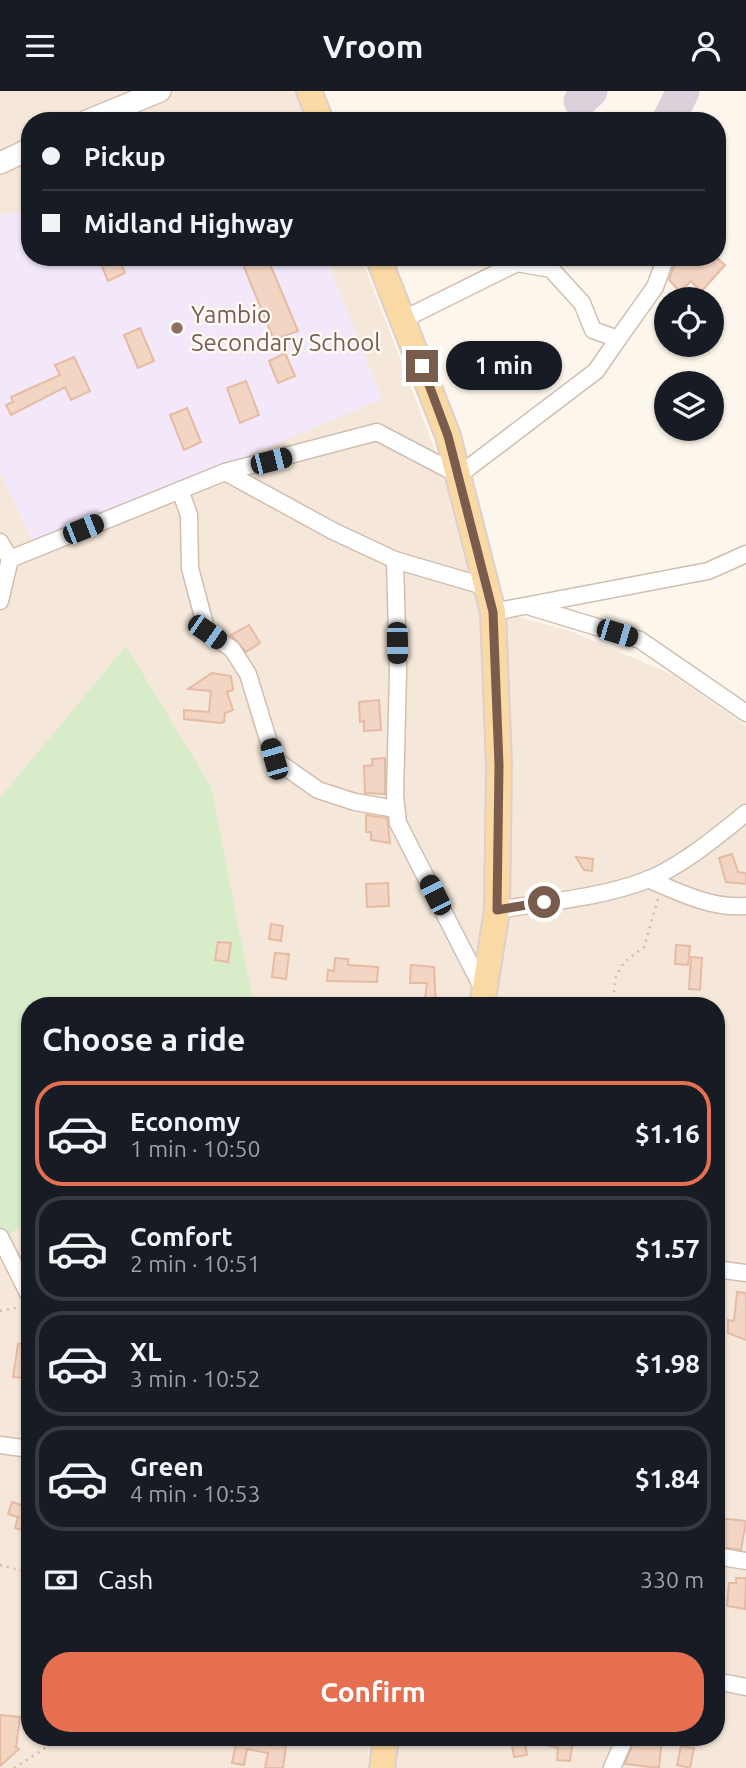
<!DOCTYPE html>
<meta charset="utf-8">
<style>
body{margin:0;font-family:Ubuntu,sans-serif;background:#20242c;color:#f1f3f6;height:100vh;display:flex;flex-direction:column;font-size:26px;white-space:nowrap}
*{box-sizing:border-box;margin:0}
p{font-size:23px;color:#9ea1a6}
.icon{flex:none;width:38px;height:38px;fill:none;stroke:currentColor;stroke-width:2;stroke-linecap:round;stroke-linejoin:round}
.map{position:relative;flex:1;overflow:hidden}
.details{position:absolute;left:21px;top:906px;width:704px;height:749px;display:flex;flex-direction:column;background:#171b24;border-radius:28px;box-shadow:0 2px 5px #0004}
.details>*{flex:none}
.top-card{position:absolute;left:21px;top:21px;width:705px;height:154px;border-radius:28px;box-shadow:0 2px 5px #0004;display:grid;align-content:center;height:154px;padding:0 21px;background:#171b24}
.controls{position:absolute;left:654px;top:196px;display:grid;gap:14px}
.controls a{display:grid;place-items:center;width:70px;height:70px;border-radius:50%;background:#171b24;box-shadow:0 2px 5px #0004;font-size:35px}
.end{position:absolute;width:32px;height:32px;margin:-16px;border:9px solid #7a5c4d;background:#fff;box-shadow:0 0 0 4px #fff}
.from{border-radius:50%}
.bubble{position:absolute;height:49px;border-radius:24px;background:#171b24;box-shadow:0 2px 5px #0004;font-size:23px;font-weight:700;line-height:49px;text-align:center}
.car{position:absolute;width:21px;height:42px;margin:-21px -10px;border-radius:9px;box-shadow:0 0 5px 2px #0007;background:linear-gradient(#222 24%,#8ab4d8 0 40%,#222 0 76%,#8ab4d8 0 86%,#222 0)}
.top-card b{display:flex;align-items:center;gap:24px;height:66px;font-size:26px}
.top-card b+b{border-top:2px solid #363941}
.top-card i{width:18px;height:18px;background:#f1f3f6}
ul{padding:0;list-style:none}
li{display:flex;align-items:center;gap:21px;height:105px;margin:0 14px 10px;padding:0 7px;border:4px solid #363941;border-radius:28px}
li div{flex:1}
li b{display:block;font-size:26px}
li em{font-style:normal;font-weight:700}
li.on{border-color:#e76f51}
li>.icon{width:63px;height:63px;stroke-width:1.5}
h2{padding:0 21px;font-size:32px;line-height:84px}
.pay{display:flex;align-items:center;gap:18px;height:77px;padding:0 21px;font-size:26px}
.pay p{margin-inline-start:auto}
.primary-button{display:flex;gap:14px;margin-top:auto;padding:14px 21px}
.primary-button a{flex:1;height:80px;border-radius:28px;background:#e76f51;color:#fff;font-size:28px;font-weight:700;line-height:80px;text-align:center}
header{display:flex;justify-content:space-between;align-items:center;height:91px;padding:0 21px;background:#171b24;font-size:32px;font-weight:700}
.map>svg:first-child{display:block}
</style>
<header><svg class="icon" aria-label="menu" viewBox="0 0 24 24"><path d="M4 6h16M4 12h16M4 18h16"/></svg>Vroom<svg class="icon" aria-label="person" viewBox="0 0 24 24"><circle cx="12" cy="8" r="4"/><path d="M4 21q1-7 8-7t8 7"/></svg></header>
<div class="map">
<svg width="746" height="1677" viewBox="0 0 746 1677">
<rect width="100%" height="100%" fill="#fdf6ec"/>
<path fill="#f5e8da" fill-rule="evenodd" d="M0 0H298L309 30H30V166H361L497 520 573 541 673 584 746 635V1677H0ZM30 915H716V1647H30Z"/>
<path fill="#f3e8fa" d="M30 119V166H326L382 308 35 455 0 382V124Z"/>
<path fill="#d8ecc9" d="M126 555 211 696 254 915H30V1128L0 1150V707Z"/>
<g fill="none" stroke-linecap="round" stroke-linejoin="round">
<g stroke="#dbcfda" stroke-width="33">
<path d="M580 10 591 0"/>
<path d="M668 30 683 0"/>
</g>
</g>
<g fill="#f3d5c3" stroke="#e6bba3" stroke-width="2">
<path d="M98 166H118L125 182 108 190Z"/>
<path d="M240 166H267L298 240 274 249Z"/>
<path d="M682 166H716L725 174 701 201 691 190 680 201 669 189 674 175Z"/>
<path d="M140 237 154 270 138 277 124 244Z"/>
<path d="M532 251 535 260 515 266 512 257Z"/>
<path d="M285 262 295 285 278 292 269 270Z"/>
<path d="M74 266 90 300 71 309 65 296 11 324 6 314 13 311 11 306 60 284 55 274Z"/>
<path d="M246 290 259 324 240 332 227 297Z"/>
<path d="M187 317 201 351 184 359 170 324Z"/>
<path d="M249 534 260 552 246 561 231 544Z"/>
<path d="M212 582 231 585 233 599 227 601 233 619 225 622 224 631 221 632 184 628V619L209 621 211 600 188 598Z"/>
<path d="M379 609 381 639 364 640V630L360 631 359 611Z"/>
<path d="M385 667V703L365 702 364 675 373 674 372 668Z"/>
<path d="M366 724 387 727 390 752 371 749V741H366Z"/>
<path d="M732 763 738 781 746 782V793L726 791 719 767Z"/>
<path d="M576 766 593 768 592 780 584 779Z"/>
<path d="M388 792 389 815 367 816 366 793Z"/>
<path d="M271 833 283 835 281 850 269 848Z"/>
<path d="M218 851 231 852 228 871 215 869Z"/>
<path d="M676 854 690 855 688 874 675 873Z"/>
<path d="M275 862 289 863 286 888 272 886Z"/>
<path d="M691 866 702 867 700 899 689 898Z"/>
<path d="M335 867 348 868V874L378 876 377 891 327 890 328 879 334 880Z"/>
<path d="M411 874 434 876 436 915H424L427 892H410Z"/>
<path d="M737 1201 746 1202V1249L728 1242V1229L734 1230Z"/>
<path d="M30 1251V1280H24L23 1287 13 1286 18 1253Z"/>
<path d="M12 1411 30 1417V1441L15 1437 18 1426 8 1423Z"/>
<path d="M718 1427 746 1430 741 1459 716 1455Z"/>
<path d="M736 1487H746L745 1518 727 1515 729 1492H736Z"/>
<path d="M0 1624 20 1626 16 1656 19 1658 0 1675Z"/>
<path d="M237 1647H261L260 1651 286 1654 283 1677H265L268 1662 247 1658 244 1674 232 1672Z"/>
<path d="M532 1647H573L570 1670 557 1669 558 1657 532 1650Z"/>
<path d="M635 1647H662L659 1677 625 1673Z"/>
<path d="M525 1652 527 1664 514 1666 512 1654Z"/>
<path d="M681 1655 694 1657 690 1677 677 1674Z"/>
</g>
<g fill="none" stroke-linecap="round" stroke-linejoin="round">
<defs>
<g id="street">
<path d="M404 228 517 172 551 178 582 212 593 239 618 248 655 196 666 166"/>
<path d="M225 381 333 440 395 469"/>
<path d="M180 399 189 424 190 477 207 541 232 558 248 583 274 668 318 699 355 711 396 718"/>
<path d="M0 451 10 468"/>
<path d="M0 510 10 468 225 381 377 341 459 384 596 280 618 248"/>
<path d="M531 516 640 549 746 622"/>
<path d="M493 521 708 480 746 463"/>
<path d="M648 788C678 801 712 818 746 815"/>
<path d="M497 819C546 811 600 807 647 789 680 776 718 745 746 722"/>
<path d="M484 900 398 732 395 705 398 580 395 469 487 496"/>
<path d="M0 1146 30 1206"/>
<path d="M716 1178 746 1182"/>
<path d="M0 1354 30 1358"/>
<path d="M716 1465 746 1470"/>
<path d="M716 1590 746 1596"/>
<path d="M612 1677 625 1647"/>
</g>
<g id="secondary">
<path d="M87 30 160 0"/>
<path d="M0 72 30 58"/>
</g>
<g id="primary">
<path d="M309 0 321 30"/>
<path d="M378 166 448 345 493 521 499 674 497 819 482 915"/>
<path d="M382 1677 386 1647"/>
</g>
</defs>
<use href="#street" stroke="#d1beb0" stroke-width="19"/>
<use href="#secondary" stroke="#d6c0b0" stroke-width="24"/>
<use href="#primary" stroke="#dad1cd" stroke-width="28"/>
<g stroke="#d9b8a5" stroke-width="2.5" stroke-dasharray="2 5" stroke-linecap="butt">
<path d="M612 915 616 886 624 871 644 856 658 808"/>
<path d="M0 1220 20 1216"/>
<path d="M0 1474 30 1482"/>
<path d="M14 1677 47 1656 50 1647"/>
</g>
<use href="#street" stroke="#fff" stroke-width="16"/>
<use href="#secondary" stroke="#fff" stroke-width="21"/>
<use href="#primary" stroke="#fbd9a5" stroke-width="24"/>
</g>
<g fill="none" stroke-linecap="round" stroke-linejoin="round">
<path stroke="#7a5c4d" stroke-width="9" d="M422 275 448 345 493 521 499 674 497 819 544 811"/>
</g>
<circle fill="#8d6e63" stroke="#fffaf3" stroke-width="2.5" cx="177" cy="237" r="7"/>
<g text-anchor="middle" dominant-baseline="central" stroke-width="5" stroke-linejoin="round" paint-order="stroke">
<g font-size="24" fill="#785e54" stroke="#fffaf3" text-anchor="start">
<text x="191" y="223">Yambio<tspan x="191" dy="28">Secondary School</tspan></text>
</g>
</g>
</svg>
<div class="controls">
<a><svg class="icon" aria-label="locate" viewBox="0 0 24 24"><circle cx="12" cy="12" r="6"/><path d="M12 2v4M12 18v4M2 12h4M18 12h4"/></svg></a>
<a><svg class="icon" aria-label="layers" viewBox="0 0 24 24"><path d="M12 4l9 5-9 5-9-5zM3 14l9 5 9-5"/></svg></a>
</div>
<i class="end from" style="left:544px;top:811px"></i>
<i class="end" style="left:422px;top:275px"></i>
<div class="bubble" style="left:446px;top:250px;width:116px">1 min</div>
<i class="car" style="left:271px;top:370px;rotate:76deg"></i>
<i class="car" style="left:83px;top:438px;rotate:68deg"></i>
<i class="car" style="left:207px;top:541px;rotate:125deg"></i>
<i class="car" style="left:617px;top:542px;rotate:107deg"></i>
<i class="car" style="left:397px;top:552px;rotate:179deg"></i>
<i class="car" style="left:274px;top:668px;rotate:344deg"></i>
<i class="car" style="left:435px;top:804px;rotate:333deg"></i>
<div class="top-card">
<b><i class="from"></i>Pickup</b>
<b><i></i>Midland Highway</b>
</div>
<section class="details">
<h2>Choose a ride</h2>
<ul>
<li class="on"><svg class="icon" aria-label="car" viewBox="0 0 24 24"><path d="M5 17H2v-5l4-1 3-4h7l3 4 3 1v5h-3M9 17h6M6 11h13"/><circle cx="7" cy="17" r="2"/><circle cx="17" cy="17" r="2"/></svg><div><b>Economy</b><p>1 min · 10:50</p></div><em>$1.16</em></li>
<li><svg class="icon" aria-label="car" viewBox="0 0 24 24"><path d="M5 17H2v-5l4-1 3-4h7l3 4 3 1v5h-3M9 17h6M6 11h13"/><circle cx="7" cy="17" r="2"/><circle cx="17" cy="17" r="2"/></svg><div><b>Comfort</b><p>2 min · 10:51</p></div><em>$1.57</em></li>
<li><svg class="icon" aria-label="car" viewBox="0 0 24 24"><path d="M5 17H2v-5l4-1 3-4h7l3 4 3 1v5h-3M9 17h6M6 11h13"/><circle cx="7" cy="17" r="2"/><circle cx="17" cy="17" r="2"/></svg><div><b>XL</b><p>3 min · 10:52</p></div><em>$1.98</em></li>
<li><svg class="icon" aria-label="car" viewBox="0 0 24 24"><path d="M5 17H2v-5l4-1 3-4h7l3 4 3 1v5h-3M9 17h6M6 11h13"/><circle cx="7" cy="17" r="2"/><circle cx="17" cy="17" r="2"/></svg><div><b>Green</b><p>4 min · 10:53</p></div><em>$1.84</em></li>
</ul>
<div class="pay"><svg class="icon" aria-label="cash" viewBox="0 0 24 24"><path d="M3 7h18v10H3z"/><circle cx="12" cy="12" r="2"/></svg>Cash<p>330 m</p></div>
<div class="primary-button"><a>Confirm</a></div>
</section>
</div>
